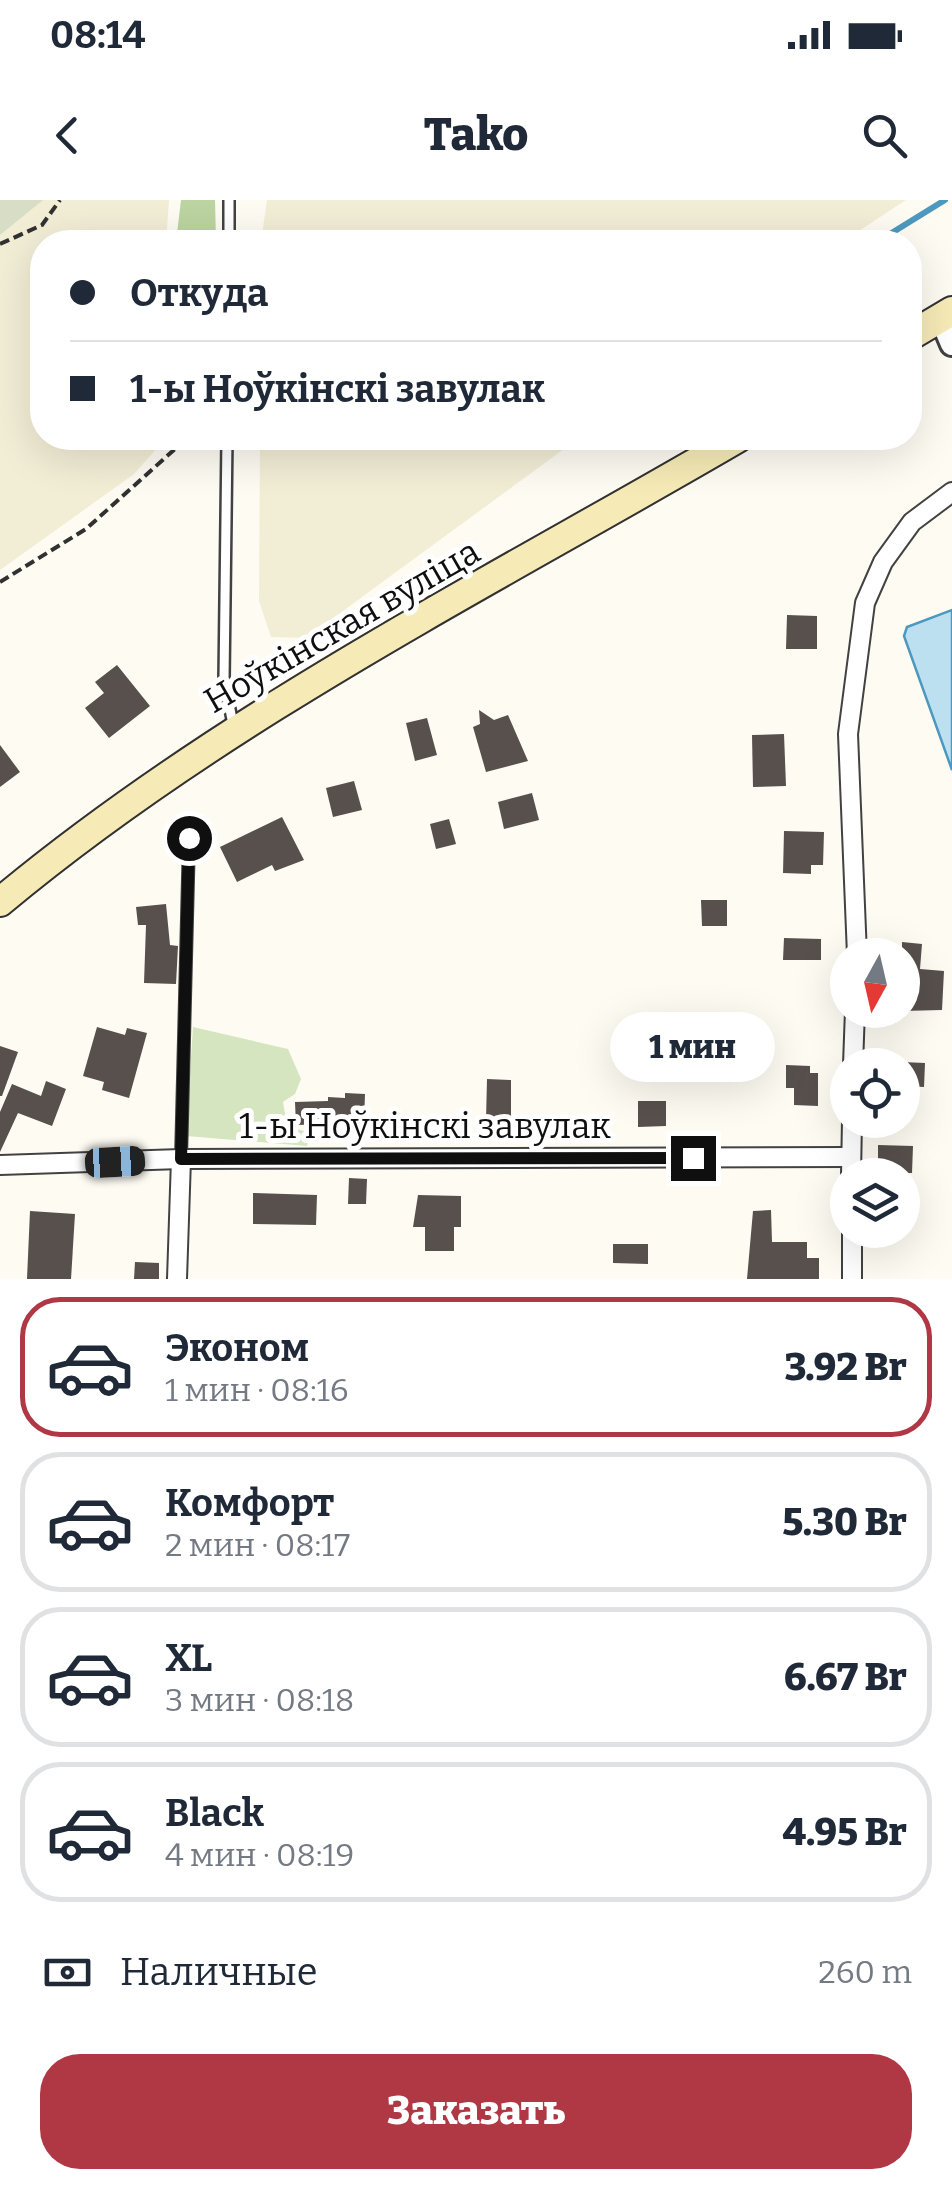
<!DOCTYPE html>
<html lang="ru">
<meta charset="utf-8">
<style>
body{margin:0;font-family:Bitter,serif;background:#f2f2f3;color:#1f2937;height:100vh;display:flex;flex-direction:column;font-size:38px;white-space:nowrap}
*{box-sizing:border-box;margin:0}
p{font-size:32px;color:#747a83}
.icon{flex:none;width:55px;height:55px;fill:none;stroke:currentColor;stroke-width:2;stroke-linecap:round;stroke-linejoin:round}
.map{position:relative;height:1079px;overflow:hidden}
.details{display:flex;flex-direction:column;background:#fff;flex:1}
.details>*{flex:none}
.guide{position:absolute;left:30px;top:30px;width:892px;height:220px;border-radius:40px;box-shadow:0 10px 40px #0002;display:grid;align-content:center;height:220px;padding:0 40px;background:#fff}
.needle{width:65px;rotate:188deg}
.buttons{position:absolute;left:830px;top:738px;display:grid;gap:20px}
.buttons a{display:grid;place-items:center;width:90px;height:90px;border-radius:50%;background:#fff;box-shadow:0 10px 40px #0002;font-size:50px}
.end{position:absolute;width:45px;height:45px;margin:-22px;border:12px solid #0f0f0f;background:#fff;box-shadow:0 0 0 5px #fff}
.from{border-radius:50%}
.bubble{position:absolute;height:70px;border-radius:35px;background:#fff;box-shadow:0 10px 40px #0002;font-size:32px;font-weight:800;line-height:70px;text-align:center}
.car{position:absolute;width:30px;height:60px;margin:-30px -15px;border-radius:12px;box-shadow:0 0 8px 2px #0007;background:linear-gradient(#222 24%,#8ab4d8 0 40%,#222 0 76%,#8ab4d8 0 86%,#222 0)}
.guide b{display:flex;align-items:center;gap:35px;height:95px;font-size:38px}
.guide b+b{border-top:2px solid #e0e1e3}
.guide i{width:25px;height:25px;background:#1f2937}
ul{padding:18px 0 0;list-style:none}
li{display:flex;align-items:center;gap:30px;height:140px;margin:0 20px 15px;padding:0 20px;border:5px solid #e0e1e3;border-radius:40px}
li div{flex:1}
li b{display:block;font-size:38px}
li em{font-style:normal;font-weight:800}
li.active{border-color:#b03744}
li>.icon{width:90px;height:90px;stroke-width:1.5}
.pay{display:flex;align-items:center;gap:25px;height:110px;padding:0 40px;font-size:38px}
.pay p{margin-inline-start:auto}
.button{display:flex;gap:20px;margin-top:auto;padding:20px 40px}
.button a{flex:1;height:115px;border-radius:40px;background:#b03744;color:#fff;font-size:40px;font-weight:800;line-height:115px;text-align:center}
.status{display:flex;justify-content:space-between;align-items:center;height:70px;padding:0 50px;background:#fff;direction:ltr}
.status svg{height:28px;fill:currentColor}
header{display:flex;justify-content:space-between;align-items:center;height:130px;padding:0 40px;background:#fff;font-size:45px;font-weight:800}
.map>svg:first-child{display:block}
</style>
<div class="status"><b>08:14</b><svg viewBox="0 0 49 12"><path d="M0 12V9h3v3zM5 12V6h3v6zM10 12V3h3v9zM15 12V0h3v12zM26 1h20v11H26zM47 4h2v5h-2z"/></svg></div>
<header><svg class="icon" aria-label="back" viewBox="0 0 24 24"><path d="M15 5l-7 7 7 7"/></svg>Tako<svg class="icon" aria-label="search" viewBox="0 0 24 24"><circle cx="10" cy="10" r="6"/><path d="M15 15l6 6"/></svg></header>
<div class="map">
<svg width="952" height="1079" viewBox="0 0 952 1079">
<rect width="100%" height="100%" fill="#fefbf3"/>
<g fill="#f2edd5">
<path d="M0 0H169L166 42H42V238H166L134 274 0 370Z"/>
<path d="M267 0H906L842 42H261Z"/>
<path d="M260 238H579L306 438 271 437 259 401Z"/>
</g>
<path fill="#d5e5c0" d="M193 827 288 849 301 879 295 894 283 902 287 926 310 933 307 946 186 936Z"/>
<path fill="#bbd4a1" d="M181 0H215L216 42H176Z"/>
<path fill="#d8dec5" d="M0 0H43L0 35Z"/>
<path fill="#bde0f0" stroke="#4d98be" stroke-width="2.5" d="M952 410V570L904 436 907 427Z"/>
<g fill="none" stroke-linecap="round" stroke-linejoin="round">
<path stroke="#4d98be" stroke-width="6" d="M877 42 945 0"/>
</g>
<g fill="#57504d">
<path d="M787 415 817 416V449H786Z"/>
<path d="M117 465 150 506 109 538 85 508 104 493 95 482Z"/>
<path d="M479 510 494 520 508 515 528 561 486 572 473 527 480 524Z"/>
<path d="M427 518 437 555 415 561 406 523Z"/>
<path d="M784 534 786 586 753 587 752 535Z"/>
<path d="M0 545 20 572 0 587Z"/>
<path d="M354 581 362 610 333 617 326 588Z"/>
<path d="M532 593 539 620 504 629 498 602Z"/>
<path d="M282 617 304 660 275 671 272 665 237 682 220 647Z"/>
<path d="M449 619 456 644 436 649 430 624Z"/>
<path d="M784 631 824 632 823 665H811V674L783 673Z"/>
<path d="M701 700H727V726H702Z"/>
<path d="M166 704 170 745 178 746 176 784 144 783 146 725H138L136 707Z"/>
<path d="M784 738 821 739V760H783Z"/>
<path d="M902 742 922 744 920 769 944 771 942 810 902 811Z"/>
<path d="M97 827 125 835 127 828 147 833 129 898 102 890 104 882 83 876Z"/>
<path d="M0 846 18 852 2 896H0Z"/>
<path d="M902 862 925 863 924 887 902 886Z"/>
<path d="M786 865 810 866V873H818V906L794 905V888H786Z"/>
<path d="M487 879 511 880V920H486Z"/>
<path d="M46 881 66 889 52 926 18 913 0 952V912L12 884 41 896Z"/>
<path d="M345 893 365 894 364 923 296 925 295 902 328 901V897L345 898Z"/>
<path d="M638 901H666V926L638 927Z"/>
<path d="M878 945 913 946 912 973H878Z"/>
<path d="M349 978 367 979 366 1004H348Z"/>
<path d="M253 993 317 995 316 1025 253 1024Z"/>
<path d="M418 995 461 996V1027H454V1051H425V1027H413Z"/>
<path d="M771 1010 772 1042H807V1058H819V1079H747L753 1011Z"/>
<path d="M30 1011 75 1014 71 1079H27Z"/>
<path d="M613 1044H648V1064L613 1063Z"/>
<path d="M135 1062 159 1063V1079H134Z"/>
</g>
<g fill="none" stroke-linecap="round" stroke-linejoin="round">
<defs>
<g id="service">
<path d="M229 42V0"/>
<path d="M227 238 224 480 234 529"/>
<path d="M181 959 189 638"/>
</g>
<g id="minor">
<path d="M857 755 848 534 865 403 883 362 912 322 952 292"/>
<path d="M853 865 855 810"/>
<path d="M0 965 181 959 850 957"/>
<path d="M851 975 852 920"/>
<path d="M852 1030V1079"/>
<path d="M177 1079 181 959"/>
</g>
<path id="tertiary" d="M941 118 952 144"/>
<g id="secondary">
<path d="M910 136 952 111"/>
<path d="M0 702C223 516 488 384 738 238"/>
</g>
</defs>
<use href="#service" stroke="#424242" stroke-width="14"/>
<use href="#minor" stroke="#424242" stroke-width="22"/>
<use href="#tertiary" stroke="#424242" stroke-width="28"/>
<use href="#secondary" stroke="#313131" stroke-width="32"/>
<g stroke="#313131" stroke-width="4" stroke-dasharray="10 5" stroke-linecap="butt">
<path d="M0 44 42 25 60 0"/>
<path d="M0 382 86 329 186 239 194 238"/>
</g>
<use href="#service" stroke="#fff" stroke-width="9"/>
<use href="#minor" stroke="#fff" stroke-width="18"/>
<use href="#tertiary" stroke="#fff" stroke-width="22"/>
<use href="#secondary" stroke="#f6ebb6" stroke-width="28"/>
</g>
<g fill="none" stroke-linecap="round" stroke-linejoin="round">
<path stroke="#0f0f0f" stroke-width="12" d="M189 638 181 959 693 958"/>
</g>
<g text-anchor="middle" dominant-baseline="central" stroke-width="10" stroke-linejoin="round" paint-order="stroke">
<g font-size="35" fill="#0f0f0f" stroke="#fff">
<text transform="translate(342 426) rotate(-30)">Ноўкінская вуліца</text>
<text x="425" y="926">1-ы Ноўкінскі завулак</text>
</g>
</g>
</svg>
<div class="buttons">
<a><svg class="needle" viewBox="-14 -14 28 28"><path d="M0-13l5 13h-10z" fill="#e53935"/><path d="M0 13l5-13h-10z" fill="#747a83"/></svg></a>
<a><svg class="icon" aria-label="locate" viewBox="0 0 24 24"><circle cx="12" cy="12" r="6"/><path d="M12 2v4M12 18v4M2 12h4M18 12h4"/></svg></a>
<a><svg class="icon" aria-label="layers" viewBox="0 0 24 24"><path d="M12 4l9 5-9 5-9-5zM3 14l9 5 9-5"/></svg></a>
</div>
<i class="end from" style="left:189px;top:638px"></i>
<i class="end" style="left:693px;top:958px"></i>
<div class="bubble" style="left:610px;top:812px;width:165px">1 мин</div>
<i class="car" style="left:115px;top:962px;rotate:87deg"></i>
<div class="guide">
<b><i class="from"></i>Откуда</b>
<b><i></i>1-ы Ноўкінскі завулак</b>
</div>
</div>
<section class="details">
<ul>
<li class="active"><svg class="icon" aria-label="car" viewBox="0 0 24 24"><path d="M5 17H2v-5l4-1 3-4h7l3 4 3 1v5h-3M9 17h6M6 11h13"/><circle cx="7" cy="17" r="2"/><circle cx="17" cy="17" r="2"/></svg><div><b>Эконом</b><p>1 мин · 08:16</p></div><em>3.92 Br</em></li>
<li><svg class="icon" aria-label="car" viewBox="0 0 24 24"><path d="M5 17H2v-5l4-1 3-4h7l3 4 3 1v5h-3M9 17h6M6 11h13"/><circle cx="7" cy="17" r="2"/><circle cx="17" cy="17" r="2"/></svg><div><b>Комфорт</b><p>2 мин · 08:17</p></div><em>5.30 Br</em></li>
<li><svg class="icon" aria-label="car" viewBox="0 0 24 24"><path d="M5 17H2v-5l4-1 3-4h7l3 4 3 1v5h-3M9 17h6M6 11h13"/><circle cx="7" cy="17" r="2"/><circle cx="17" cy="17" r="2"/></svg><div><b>XL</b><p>3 мин · 08:18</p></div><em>6.67 Br</em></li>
<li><svg class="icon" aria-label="car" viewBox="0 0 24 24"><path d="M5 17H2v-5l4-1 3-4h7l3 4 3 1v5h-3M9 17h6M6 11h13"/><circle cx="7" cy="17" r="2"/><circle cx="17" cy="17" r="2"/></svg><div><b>Black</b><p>4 мин · 08:19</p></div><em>4.95 Br</em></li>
</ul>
<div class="pay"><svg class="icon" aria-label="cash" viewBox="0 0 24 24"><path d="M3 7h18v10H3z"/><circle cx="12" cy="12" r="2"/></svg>Наличные<p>260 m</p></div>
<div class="button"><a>Заказать</a></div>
</section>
